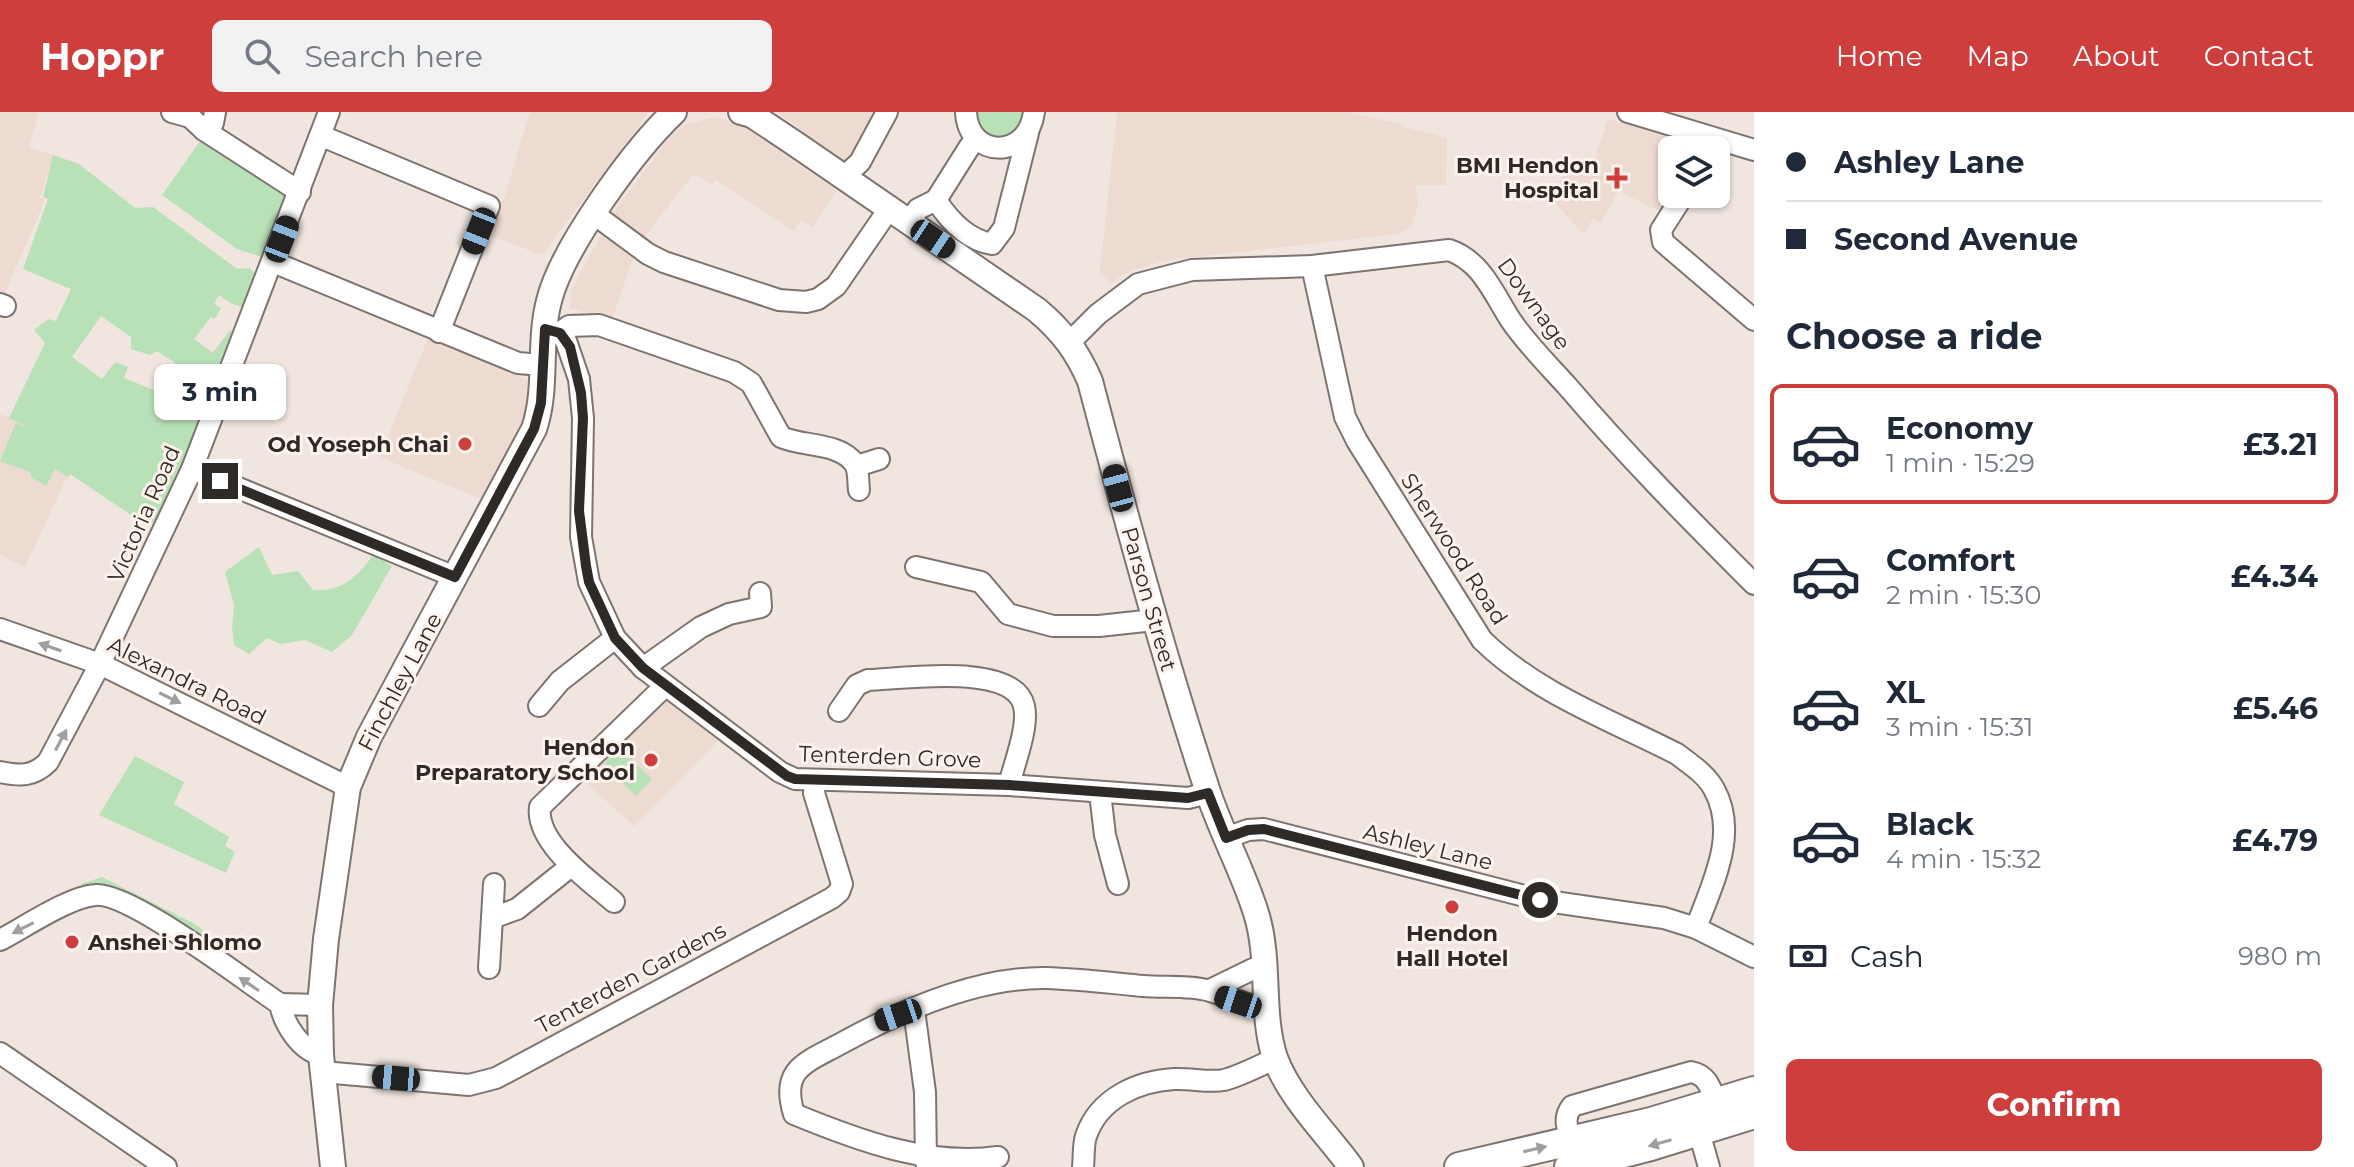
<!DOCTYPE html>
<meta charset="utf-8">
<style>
body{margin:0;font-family:Montserrat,sans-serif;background:#f2f2f3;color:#1f2937;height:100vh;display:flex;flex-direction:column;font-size:30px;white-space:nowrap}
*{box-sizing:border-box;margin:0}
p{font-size:26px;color:#747a83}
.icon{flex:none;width:44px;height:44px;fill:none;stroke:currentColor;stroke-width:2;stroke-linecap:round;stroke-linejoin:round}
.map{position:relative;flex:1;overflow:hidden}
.panel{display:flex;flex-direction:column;background:#fff;width:600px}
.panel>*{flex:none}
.hud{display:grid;align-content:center;height:176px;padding:0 32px;background:#fff}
.fabs{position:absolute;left:1658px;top:24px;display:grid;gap:16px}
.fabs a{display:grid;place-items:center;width:72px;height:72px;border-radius:12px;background:#fff;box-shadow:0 2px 6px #0004;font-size:40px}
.end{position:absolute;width:36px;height:36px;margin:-18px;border:10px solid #2e2a27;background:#fff;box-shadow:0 0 0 4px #fff}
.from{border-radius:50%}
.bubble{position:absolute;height:56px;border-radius:12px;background:#fff;box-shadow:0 2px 6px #0004;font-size:26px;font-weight:700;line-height:56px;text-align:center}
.car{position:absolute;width:24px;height:48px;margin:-24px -12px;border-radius:10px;box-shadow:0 0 6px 2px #0007;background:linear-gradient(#222 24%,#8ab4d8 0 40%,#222 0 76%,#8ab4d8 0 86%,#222 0)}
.hud b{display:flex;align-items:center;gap:28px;height:76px;font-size:30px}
.hud b+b{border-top:2px solid #e0e1e3}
.hud i{width:20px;height:20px;background:#1f2937}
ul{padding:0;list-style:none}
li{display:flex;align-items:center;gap:24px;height:120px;margin:0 16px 12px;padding:0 16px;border:4px solid transparent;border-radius:12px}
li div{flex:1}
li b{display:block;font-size:30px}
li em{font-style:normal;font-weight:700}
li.current{border-color:#cd3e3d}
li>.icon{width:72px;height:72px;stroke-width:1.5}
h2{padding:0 32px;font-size:36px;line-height:96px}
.pay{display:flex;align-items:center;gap:20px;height:88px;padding:0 32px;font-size:30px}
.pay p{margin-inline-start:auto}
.action{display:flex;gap:16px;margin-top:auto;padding:16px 32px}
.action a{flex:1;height:92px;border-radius:12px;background:#cd3e3d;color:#fff;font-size:32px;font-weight:700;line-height:92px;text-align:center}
header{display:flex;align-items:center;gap:48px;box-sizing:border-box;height:112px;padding:0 40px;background:#cd3e3d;color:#fff}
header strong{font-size:38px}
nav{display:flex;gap:44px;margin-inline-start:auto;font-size:28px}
.search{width:560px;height:72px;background:#f2f2f3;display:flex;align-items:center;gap:20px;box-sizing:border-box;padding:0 28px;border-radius:12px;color:#747a83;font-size:30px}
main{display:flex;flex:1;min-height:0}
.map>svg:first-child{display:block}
</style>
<header>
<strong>Hoppr</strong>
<div class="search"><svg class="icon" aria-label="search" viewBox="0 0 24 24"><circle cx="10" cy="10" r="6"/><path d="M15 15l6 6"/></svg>Search here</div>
<nav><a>Home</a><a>Map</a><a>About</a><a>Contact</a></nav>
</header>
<main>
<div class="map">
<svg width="1754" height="1055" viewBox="0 0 1754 1055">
<rect width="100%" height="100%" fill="#f0e5df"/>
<g fill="#eddad0">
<path d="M0 0H39L29 36 53 43 40 86 45 88 4 183 0 181Z"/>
<path d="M530 0H649L542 143 489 123 504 86Z"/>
<path d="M777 0H878L849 52Z"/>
<path d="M1117 0H1348L1404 13V15L1447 26 1446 73H1415L1418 91 1412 114 1399 122 1168 148 1132 158 1111 171 1100 160Z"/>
<path d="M715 5 739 12 837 79 812 115 803 109 798 111 794 119 716 68 712 73 698 64H692L644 125 614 105 613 101 670 25 685 13Z"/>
<path d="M1608 7 1685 31 1683 38H1672V74L1661 100 1618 79 1601 111 1593 107 1583 122 1556 92 1549 89 1571 49 1591 58Z"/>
<path d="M601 123 633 146 612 208 570 196 571 178Z"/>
<path d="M428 226 528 268 527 296 523 312 485 389 380 345Z"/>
<path d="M0 302 83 340 64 371 25 455 0 443Z"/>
<path d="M664 587 718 629 634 714 583 668Z"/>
</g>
<g fill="#b8e1b7">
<path d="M973 0H1025C1017 36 984 34 973 0Z"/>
<path d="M203 25 290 81 265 146 237 137 162 83Z"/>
<path d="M53 43 79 52 135 96 153 95 237 157 249 156 255 161 242 195 232 192 219 183 214 192 221 196 215 207 211 205 194 227 213 241 230 218 234 223 223 241 217 266 209 271 178 258 174 250 157 239 150 243 131 237V225L101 204 72 245 102 267 115 250 128 255 124 266 191 293 196 282 200 285 205 296 158 409 146 413 70 362 68 365 55 357 46 374 32 366 30 360 0 349 16 311 34 318 9 306 45 231 34 218 48 207 56 209 71 177 23 157 48 87 43 85Z"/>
<path d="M259 435 272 463 298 459 313 478C341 480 357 466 373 443L392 454 352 523 332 540 305 528 281 532 267 526 249 542 234 533 232 515 234 493 225 460Z"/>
<path d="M620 636 652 667 636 684 604 652Z"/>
<path d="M135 644 184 670 174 692 229 725 225 734 235 740 226 761 99 703Z"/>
<path d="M102 765 195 812 221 832 213 838 85 777 81 772Z"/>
</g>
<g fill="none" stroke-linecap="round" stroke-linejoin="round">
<defs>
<g id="minor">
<path d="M172 0 190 5 204 18 300 80"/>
<path d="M966 0C968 47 1028 48 1034 0"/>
<path d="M1628 0 1754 38"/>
<path d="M204 18 213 11 215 0"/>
<path d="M322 24 489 94 439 220"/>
<path d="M844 65 860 50 887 0"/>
<path d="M1684 82 1661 118 1663 130 1754 208"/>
<path d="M936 88 970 34 977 28"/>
<path d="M594 102 648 142 664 150 779 188 806 190 818 187 836 174 889 97"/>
<path d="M909 111 918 97 936 88C949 108 968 128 992 132L1004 116 1028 21"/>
<path d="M273 150 518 251 542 253"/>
<path d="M1312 154 1345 305 1357 329 1482 528C1536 581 1611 608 1677 642 1690 652 1706 662 1714 677 1739 722 1712 772 1696 816"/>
<path d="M0 192 5 194"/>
<path d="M545 217 560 221 566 229 579 267 583 306 581 425 589 470 615 526 643 556 780 660 795 667 1009 673 1188 686 1208 681"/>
<path d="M560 221 569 214 599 213 734 260 751 271 781 325C803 335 840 330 855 352 859 359 858 370 859 378"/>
<path d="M1070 230 1098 202 1138 172 1192 158 1312 154 1449 138C1482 149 1494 183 1512 210 1528 233 1549 254 1568 275 1627 344 1690 408 1754 472"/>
<path d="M857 354 879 347"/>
<path d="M192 357 455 465"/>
<path d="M916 455 981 470 1008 502 1053 514H1099L1154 508"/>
<path d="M0 517 100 552 348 675"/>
<path d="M643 556 701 515 729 502 761 495 760 481"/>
<path d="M539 594 560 569 615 526"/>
<path d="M839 599 857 573 868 568C902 567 1014 550 1024 594 1029 615 1014 652 1009 673"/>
<path d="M0 660C20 664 33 665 48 650L100 552 192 357 329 0"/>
<path d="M1100 681 1105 723 1118 772"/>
<path d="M1226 726 1248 718 1264 717 1540 788 1664 806 1696 816 1754 845"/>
<path d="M614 790C590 769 535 731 540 695L665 574"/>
<path d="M492 806 517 797 571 754"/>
<path d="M0 828C25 815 69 785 95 783 129 779 245 869 280 892 284 912 300 938 321 943"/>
<path d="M489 856 494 772"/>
<path d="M1210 878 1253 857 1266 854"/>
<path d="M280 892 320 893"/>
<path d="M914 898 925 980 926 1050"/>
<path d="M0 941 166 1055"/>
<path d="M323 960 469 973 496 966 832 786 839 780 842 772 814 681 815 668"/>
<path d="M1699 1020 1709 1055"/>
<path d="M1571 1029C1567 1015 1563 1006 1572 994L1691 960C1708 963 1711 977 1716 991"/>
<path d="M998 1045C929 1055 857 1028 794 1002 780 957 805 951 840 932 900 899 977 865 1046 866 1079 867 1111 871 1143 874 1164 876 1190 873 1210 879 1230 884 1246 895 1268 895"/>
<path d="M1083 1055C1084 1046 1083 1033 1086 1024 1099 986 1138 969 1174 967 1191 966 1208 971 1224 968 1242 963 1259 954 1276 946"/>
</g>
<g id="major">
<path d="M741 0 752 3 797 33 1037 198C1062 219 1077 239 1090 269 1126 406 1163 543 1207 677 1221 720 1243 759 1256 801 1271 848 1260 900 1275 946 1290 986 1326 1021 1351 1055"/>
<path d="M333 1055 321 943 320 893 326 827 348 675 369 625 402 563 534 317C548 276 538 231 549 189 562 136 634 38 674 0"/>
</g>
<g id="highway">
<path d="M1459 1055 1651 1010 1754 979"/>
<path d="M1569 1055 1651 1034 1754 1002"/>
</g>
</defs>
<use href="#minor" stroke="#7e746f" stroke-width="24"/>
<use href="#major" stroke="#7e746f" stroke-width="28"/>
<use href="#highway" stroke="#7e746f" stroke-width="32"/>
<use href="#minor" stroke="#fff" stroke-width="20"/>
<use href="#major" stroke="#fff" stroke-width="24"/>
<use href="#highway" stroke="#fff" stroke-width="28"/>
</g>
<defs><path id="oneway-solid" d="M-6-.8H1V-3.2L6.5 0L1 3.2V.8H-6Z" transform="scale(2)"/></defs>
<g fill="#a19f9e">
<use href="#oneway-solid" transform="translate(50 535) rotate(-161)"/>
<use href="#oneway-solid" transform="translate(170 586) rotate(26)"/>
<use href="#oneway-solid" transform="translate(61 628) rotate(-62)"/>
<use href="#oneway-solid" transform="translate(23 816) rotate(153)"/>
<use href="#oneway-solid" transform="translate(249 872) rotate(-146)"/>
<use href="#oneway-solid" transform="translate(1660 1031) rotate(164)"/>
<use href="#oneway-solid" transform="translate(1535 1037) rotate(-13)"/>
</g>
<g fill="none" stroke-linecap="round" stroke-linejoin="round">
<path stroke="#2e2a27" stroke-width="10" d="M220 369 455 465 534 317 541 291 545 217 560 221 570 235 581 281 583 306 579 399 586 454 589 470 615 526 643 556 787 664 795 667 1009 673 1188 686 1208 681 1226 726 1248 718 1264 717 1540 788"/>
</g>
<g fill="#cd3e3d" stroke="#fdf2ec" stroke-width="3">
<path d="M1613 54h8v8h8v8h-8v8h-8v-8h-8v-8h8z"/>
<circle cx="465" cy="332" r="8"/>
<circle cx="651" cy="648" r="8"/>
<circle cx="1452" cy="795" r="8"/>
<circle cx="72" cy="830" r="8"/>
</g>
<g text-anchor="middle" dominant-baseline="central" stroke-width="6" stroke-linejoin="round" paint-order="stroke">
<g font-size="22" font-weight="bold" fill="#2e2a27" stroke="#fdf2ec" text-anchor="end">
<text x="1599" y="53">BMI Hendon<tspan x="1599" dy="25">Hospital</tspan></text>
<text x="449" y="332">Od Yoseph Chai</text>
<text x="635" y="635">Hendon<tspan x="635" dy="25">Preparatory School</tspan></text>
<text x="1452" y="821" text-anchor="middle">Hendon<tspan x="1452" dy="25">Hall Hotel</tspan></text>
<text x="88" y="830" text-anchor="start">Anshei Shlomo</text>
</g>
<g font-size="22" fill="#2e2a27" stroke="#fdf2ec">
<text transform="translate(1534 192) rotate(54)">Downage</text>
<text transform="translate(144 402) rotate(-66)">Victoria Road</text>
<text transform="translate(1454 437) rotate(57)">Sherwood Road</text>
<text transform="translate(1149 487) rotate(74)">Parson Street</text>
<text transform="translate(187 569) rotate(26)">Alexandra Road</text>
<text transform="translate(400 570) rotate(-62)">Finchley Lane</text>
<text transform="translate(890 645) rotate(2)">Tenterden Grove</text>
<text transform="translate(1428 735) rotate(14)">Ashley Lane</text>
<text transform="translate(631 866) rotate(-28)">Tenterden Gardens</text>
</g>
</g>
</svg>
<div class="fabs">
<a><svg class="icon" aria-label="layers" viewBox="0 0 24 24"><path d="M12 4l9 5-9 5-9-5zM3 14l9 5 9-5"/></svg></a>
</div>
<i class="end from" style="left:1540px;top:788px"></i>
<i class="end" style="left:220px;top:369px"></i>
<div class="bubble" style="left:154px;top:252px;width:132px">3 min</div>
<i class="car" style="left:479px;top:119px;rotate:202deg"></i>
<i class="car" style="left:282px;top:127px;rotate:21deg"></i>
<i class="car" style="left:933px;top:127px;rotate:124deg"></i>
<i class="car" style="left:1118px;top:376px;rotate:345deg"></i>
<i class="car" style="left:1238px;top:890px;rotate:288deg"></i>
<i class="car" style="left:898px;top:903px;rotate:252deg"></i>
<i class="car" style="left:396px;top:966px;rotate:275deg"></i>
</div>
<section class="panel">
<div class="hud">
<b><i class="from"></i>Ashley Lane</b>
<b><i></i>Second Avenue</b>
</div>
<h2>Choose a ride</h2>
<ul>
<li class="current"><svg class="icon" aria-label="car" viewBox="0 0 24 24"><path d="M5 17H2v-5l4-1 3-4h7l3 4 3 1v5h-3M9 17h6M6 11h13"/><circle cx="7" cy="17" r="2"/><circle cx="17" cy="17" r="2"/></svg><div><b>Economy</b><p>1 min · 15:29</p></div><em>£3.21</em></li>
<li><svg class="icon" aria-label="car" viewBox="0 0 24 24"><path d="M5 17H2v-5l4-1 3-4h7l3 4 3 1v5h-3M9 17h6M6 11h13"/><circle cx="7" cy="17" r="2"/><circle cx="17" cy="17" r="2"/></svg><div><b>Comfort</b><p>2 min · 15:30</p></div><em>£4.34</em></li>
<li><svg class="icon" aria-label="car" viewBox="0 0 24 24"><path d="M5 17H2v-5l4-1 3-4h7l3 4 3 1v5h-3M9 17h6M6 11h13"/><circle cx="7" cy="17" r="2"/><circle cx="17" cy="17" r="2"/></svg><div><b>XL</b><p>3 min · 15:31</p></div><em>£5.46</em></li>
<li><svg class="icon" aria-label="car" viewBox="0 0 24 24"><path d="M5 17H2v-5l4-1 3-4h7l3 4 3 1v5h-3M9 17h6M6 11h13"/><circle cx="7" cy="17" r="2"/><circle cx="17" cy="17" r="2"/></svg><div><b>Black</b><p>4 min · 15:32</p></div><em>£4.79</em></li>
</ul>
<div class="pay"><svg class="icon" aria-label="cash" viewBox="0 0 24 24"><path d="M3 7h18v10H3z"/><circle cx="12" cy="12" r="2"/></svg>Cash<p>980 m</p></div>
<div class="action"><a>Confirm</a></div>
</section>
</main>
